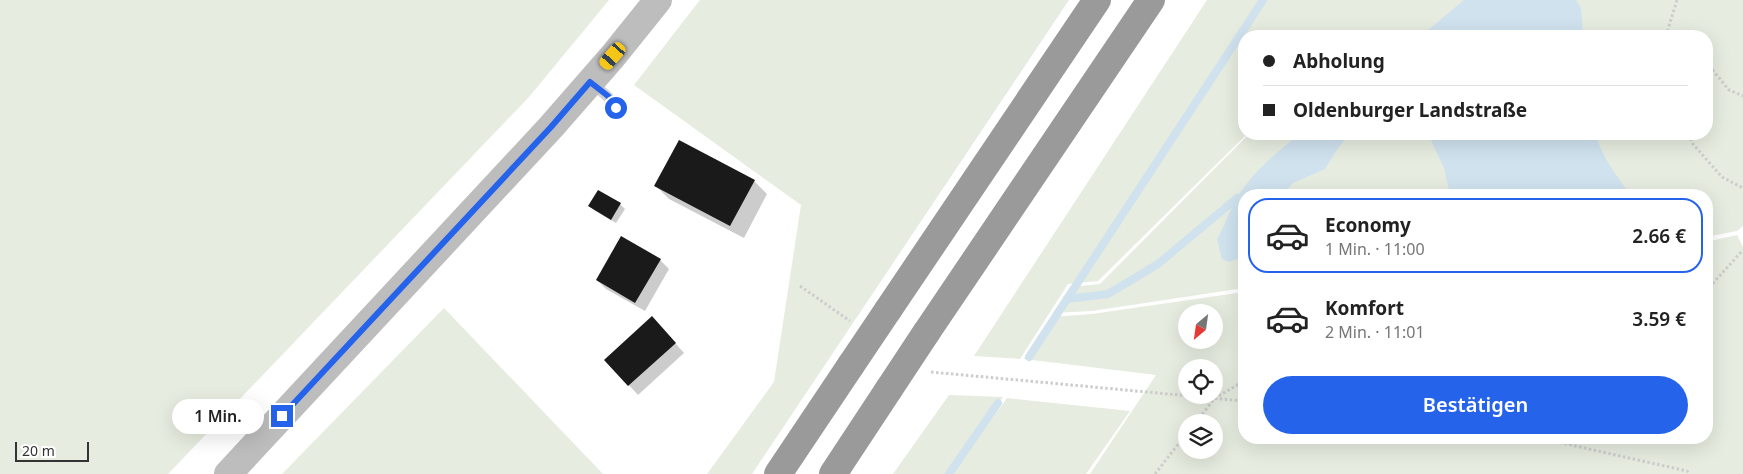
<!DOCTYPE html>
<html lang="de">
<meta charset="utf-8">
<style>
body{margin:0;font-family:"Noto Sans",sans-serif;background:#f6f6f6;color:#222;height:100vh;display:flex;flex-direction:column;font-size:19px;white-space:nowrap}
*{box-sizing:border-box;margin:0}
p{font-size:16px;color:#767676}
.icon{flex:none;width:28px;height:28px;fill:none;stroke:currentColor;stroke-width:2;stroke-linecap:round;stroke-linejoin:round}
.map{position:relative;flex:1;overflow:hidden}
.sheet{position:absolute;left:1238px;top:189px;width:475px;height:255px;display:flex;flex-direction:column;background:#fff;border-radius:20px;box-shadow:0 5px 20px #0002}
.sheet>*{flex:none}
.top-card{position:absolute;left:1238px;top:30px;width:475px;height:110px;border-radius:20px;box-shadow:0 5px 20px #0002;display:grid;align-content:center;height:110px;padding:0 25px;background:#fff}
.needle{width:32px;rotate:209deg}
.controls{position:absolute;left:1178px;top:304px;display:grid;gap:10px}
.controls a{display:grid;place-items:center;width:45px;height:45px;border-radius:50%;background:#fff;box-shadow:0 5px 20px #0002;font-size:25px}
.scale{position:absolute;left:15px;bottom:12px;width:74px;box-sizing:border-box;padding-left:5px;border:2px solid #333;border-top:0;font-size:14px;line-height:18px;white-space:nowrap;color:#333;-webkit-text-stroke:4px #fff;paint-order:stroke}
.end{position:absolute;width:22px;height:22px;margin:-11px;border:6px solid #2563eb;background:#fff;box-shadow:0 0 0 2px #fff}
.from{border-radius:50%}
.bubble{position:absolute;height:35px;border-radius:18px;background:#fff;box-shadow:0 5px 20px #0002;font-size:16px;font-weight:600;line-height:35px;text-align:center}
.car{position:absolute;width:15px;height:30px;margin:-15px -8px;border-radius:6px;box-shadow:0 0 4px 1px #0007;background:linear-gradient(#f5c518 24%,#345 0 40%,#f5c518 0 76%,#345 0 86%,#f5c518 0)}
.top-card b{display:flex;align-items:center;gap:18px;height:48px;font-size:19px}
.top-card b+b{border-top:1px solid #e0e0e0}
.top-card i{width:12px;height:12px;background:#222}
ul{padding:9px 0 0;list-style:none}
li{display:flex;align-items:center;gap:15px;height:75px;margin:0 10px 8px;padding:0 15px;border:2px solid transparent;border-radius:20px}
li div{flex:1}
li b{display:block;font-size:19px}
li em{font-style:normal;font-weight:600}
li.current{border-color:#2563eb}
li>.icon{width:45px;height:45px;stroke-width:1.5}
.button{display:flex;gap:10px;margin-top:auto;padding:10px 25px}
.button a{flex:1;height:58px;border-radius:30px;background:#2563eb;color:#fff;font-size:20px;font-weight:600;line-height:58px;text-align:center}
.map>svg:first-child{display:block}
</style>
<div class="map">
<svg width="1743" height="474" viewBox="0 0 1743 474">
<rect width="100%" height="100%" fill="#fff"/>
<g fill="#e6ecdf" fill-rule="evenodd">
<path d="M0 0H609L529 97 168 474H0Z"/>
<path d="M700 0H1069L752 474H707L774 382 801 205 634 85Z"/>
<path d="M1207 0H1743V226L1737 231 1706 237V195H1244V288L1092 311 1053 313 1070 287 1100 284 1249 134H1706V36H1244V134H1247L1098 281 1068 284 1020 359 974 356Z"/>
<path d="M1737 235 1743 247V474H1090L1156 375 1024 359 1051 317 1092 314 1244 292V438H1706V242ZM1186 312H1214V340H1186ZM1186 368H1214V395H1186ZM1214 422V450H1186V422Z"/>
<path d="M444 308 603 474H282Z"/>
<path d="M949 395 1003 397 947 474H893Z"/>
<path d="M1007 398 1130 411 1086 474H952Z"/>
</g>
<g fill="#cfe2ee">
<path d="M1464 0H1576L1581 8 1583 36H1421Z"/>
<path d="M1299 134H1350L1338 148 1325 169 1293 183 1282 195H1244V251L1237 259 1229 262 1222 259 1217 239C1225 226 1229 211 1237 198 1252 172 1277 153 1299 134Z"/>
<path d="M1428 134H1597C1598 153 1620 179 1630 195H1450L1444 168Z"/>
</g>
<g fill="#0003">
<path d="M754 181 767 194 744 238 669 199 656 186Z"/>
<path d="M620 204 625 209 616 223 594 210 590 206Z"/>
<path d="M660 260 669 269 645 311 606 289 597 280Z"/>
<path d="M661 327 684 353 638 395 606 360Z"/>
</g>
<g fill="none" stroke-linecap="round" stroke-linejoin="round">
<g stroke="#cfe2ee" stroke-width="8">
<path d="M1067 299 1108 294 1158 264 1237 198"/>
<path d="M1029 357 1263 0"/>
<path d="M949 474 998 403"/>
</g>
</g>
<g fill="#1a1a1a">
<path d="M679 140 755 180 730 226 654 186Z"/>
<path d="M598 190 621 203 611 220 588 206Z"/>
<path d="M621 236 661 259 635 303 596 280Z"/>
<path d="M652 316 676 343 628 386 604 360Z"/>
</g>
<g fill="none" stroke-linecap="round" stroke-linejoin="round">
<g stroke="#cdcdcd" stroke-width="3" stroke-dasharray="2.5 2.5" stroke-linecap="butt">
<path d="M1666 36 1677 0"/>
<path d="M1706 62 1729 90 1743 96"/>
<path d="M1688 134 1693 144 1722 177 1743 188"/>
<path d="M800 286 850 321"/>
<path d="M1706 291 1743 250"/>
<path d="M931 372 1244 401"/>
<path d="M1196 422 1215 398 1244 381"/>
<path d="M1540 438 1687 471 1690 474"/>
<path d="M1155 474 1186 434"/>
</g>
<path stroke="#d0d0d0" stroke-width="11" d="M591 82 608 97 616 108"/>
<path stroke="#bdbdbd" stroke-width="28" d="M228 474 551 127 613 56 658 0"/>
<g stroke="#9a9a9a" stroke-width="28">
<path d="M888 310 1097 0"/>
<path d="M926 333 1151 0"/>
<path d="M778 474 851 365"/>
<path d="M833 474 889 389"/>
</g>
<g stroke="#9a9a9a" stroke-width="28">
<path d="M851 365 888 310"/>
<path d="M889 389 926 333"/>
</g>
</g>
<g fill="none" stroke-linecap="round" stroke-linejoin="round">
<path stroke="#2563eb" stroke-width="6" d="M282 416 551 127 590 82 608 96 616 108"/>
</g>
</svg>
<div class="controls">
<a><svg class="needle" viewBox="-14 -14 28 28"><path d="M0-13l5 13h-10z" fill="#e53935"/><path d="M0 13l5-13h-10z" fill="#767676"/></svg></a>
<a><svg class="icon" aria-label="locate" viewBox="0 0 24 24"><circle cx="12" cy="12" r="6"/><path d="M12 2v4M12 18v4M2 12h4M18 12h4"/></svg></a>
<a><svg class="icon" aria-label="layers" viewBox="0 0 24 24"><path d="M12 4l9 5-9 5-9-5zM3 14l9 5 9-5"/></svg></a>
</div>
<div class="scale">20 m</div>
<i class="end from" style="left:616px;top:108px"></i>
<i class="end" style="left:282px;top:416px"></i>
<div class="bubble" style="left:172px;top:399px;width:92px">1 Min.</div>
<i class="car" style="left:613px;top:56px;rotate:221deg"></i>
<div class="top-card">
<b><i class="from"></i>Abholung</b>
<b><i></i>Oldenburger Landstraße</b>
</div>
<section class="sheet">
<ul>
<li class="current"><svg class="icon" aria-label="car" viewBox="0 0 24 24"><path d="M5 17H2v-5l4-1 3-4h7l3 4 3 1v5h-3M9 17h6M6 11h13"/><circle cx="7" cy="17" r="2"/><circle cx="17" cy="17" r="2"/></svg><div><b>Economy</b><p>1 Min. · 11:00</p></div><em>2.66 €</em></li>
<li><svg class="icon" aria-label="car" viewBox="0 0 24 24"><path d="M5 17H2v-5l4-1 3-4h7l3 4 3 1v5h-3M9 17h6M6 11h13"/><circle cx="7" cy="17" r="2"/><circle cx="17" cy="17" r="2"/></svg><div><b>Komfort</b><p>2 Min. · 11:01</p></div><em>3.59 €</em></li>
</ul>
<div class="button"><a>Bestätigen</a></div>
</section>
</div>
